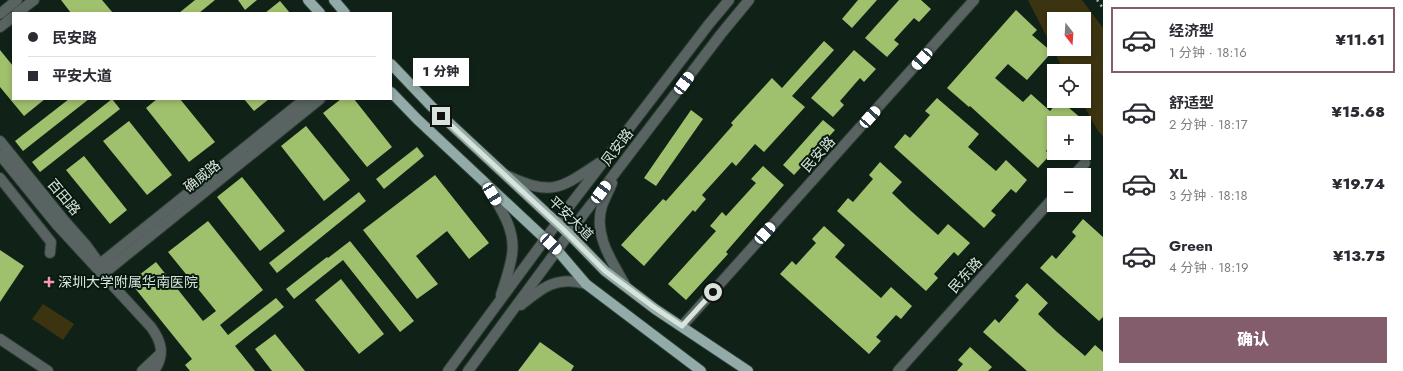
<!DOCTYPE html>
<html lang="zh">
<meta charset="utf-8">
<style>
body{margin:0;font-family:Jost,"Noto Sans SC",sans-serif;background:#f7f7f7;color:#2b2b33;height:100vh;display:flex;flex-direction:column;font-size:15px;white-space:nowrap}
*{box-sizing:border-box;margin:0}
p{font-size:13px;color:#7c7c81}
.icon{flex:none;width:22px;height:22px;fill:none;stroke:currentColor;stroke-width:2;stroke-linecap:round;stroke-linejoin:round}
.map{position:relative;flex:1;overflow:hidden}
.details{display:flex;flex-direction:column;background:#fff;width:300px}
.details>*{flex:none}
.banner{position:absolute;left:12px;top:12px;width:380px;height:88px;border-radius:0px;box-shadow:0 2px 6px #0003;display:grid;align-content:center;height:88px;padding:0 16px;background:#fff}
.needle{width:26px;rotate:163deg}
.tools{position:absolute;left:1047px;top:12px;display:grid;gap:8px}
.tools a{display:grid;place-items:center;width:44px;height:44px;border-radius:0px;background:#fff;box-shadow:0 2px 6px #0003;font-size:20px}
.end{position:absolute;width:18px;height:18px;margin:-9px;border:5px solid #d8e3db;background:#111;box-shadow:0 0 0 2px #111}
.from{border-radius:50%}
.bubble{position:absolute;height:28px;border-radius:0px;background:#fff;box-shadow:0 2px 6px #0003;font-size:13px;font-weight:800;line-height:28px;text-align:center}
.car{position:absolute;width:12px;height:24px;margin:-12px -6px;border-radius:5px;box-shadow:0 0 3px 1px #0007;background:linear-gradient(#fff 24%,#345 0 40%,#fff 0 76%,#345 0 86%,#fff 0)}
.banner b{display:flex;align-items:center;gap:14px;height:38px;font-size:15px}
.banner b+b{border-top:1px solid #e1e1e2}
.banner i{width:10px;height:10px;background:#2b2b33}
ul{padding:7px 0 0;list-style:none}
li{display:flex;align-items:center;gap:12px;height:66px;margin:0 8px 6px;padding:0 8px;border:2px solid transparent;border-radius:0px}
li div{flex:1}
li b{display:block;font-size:15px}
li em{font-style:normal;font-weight:800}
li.selected{border-color:#845d6c}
li>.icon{width:36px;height:36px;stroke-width:1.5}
.action{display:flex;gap:8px;margin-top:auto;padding:8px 16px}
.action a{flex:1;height:46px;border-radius:0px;background:#845d6c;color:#fff;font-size:16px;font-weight:800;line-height:46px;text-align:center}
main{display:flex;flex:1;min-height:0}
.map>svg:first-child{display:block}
</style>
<main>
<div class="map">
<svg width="1103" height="371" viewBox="0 0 1103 371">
<rect width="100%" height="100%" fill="#102217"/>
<g fill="#3c3310" fill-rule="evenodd">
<path d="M1028 0H1082L1103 28V136L1098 131 1081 101H1084V71H1064ZM1054 19H1084V49H1054Z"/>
<path d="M43 304 74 324 63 340 32 319Z"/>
</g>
<g fill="#9fc06d">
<path d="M61 0H102L113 13H71Z"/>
<path d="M195 0H215L199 13H179Z"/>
<path d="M238 0H257L245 10Z"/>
<path d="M858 0H877L852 28 842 19Z"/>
<path d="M899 0H921L931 9 919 22 914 18 894 40 899 44 887 57 865 38Z"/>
<path d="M280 1 290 13H265Z"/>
<path d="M1016 10 1037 30 1032 35 1052 52 1027 80 1008 64 995 78 1023 102 1031 94 1050 111 1059 101H1061L1082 119 1079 123H1054V141L1046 151 1050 155 1038 168 970 106 969 107 947 88Z"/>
<path d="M824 41 834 50 792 96 805 107 764 152 755 144 736 166 732 162 702 195 706 199 695 212 693 210 644 266 621 245 663 199 666 201 733 125 731 123 772 78 782 88Z"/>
<path d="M0 50 13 66V99H45L24 116 0 87Z"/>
<path d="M854 50 876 69 864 82 860 78 840 101 844 105 833 117 811 98Z"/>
<path d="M937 98 979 134 968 147 996 171 1006 160 1027 180 1016 193 1011 189 991 211 996 215 984 228 894 147 905 134 910 138 930 115 925 111Z"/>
<path d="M69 99H89L23 151 15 141Z"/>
<path d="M112 99 120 109 40 172 32 162Z"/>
<path d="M157 99H180L215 142 189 162 146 108Z"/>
<path d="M244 99H269L254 111Z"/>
<path d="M341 99H354L392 147 367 167 323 113Z"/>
<path d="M691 110 703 119 656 186 644 178Z"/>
<path d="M823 120 835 130 794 175 783 165Z"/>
<path d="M129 121 172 175 147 195 103 141Z"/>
<path d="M306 126 350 180 324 201 281 146Z"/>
<path d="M417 147 424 156 384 189 376 179Z"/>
<path d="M84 156 127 210 110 224 66 170Z"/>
<path d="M880 162 902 182 892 193 911 211 938 235 948 224 970 243 958 256 954 252 934 274 938 278 926 291 837 211 848 198 853 202 873 179 869 175Z"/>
<path d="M763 166 784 185 726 252 728 254 686 300 668 284 716 231 710 226 722 212 726 216 756 183 751 179Z"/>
<path d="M435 175 489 243 469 259 447 231 416 256 438 284 417 299 363 230Z"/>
<path d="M242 177 285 231 260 251 217 197Z"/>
<path d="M359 192 366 201 277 273 269 263Z"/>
<path d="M1083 219 1103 237V317L1099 321 1040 268 1052 255 1056 259 1076 236 1072 232Z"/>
<path d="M208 221 263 290 220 325 228 335 276 298 284 307 235 346 255 371H190L185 365 192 359 130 282 156 262 203 321 216 311 168 252Z"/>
<path d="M824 226 845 245 835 257 881 298 891 287 912 306 901 319 896 315 876 337 881 341 869 354 780 274 792 261 796 265 816 243 812 239Z"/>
<path d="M350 241 414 321 400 332 343 260 294 299 286 289 327 257 328 258Z"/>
<path d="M0 250 24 266 0 302Z"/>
<path d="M341 279 384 334 359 354 315 300Z"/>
<path d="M1027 283 1048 303 1038 314 1057 332 1085 356 1095 345 1103 352V371H1027L983 332 995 319 999 323 1019 300 1015 296Z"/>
<path d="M275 334 305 371H272L255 349Z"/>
<path d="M540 342 574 366 571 371H518Z"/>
<path d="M970 347 992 367 988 371H957L963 364 958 360Z"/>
</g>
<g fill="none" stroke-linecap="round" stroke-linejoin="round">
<defs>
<g id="minor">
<path d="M17 13 34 0"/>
<path d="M0 14 17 0"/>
<path d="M0 27 13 17"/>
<path d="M0 141 63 219 86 245 99 263"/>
<path d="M0 155 57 225 151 327C162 342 165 355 154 371"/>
<path d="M1074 175 1085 163"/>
<path d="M508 176C552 197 561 188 599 163"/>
<path d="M0 178 51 242 50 253"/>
<path d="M612 183C609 191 605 198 602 206 593 235 612 261 625 285"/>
<path d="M487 186C500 208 516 229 512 255 510 269 505 282 501 295"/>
<path d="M96 267 305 99"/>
<path d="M103 274 320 99"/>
<path d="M521 305C542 288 557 275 586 284"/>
<path d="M682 326 974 0"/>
<path d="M0 339 48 371"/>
<path d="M142 371 159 355"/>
<path d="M448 371 571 204 709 24 729 0"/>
<path d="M468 371 583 215 721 34 749 0"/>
<path d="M898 371 1054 197"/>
</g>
<g id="major">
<path d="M308 0 320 13"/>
<path d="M334 0 345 13"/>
<path d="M391 64 431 106 569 234 605 271 655 309 748 371"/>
<path d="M391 92 417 119 557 250 586 284 701 371"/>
</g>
</defs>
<use href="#minor" stroke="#2c3d32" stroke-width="12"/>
<use href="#major" stroke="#2c3d32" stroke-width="12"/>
<use href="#minor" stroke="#586362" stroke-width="10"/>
<use href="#major" stroke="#93aba8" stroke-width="10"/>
<path stroke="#a2afa6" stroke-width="2.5" stroke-dasharray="2 4" stroke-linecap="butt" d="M1097 0 1103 8"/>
</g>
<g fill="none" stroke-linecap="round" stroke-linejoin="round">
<path stroke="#d8e3db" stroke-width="5" d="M441 116 563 229 605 271 655 308 682 326 713 292"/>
</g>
<path fill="#f19ab1" stroke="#07180e" stroke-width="1.5" d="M47 276h4v4h4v4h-4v4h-4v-4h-4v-4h4z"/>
<g text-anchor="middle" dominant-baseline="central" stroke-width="4" stroke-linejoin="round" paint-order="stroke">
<g font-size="14" fill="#d8e3db" stroke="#07180e">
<text transform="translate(617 147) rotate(-53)">凤安路</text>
<text transform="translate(818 154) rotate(-48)">民安路</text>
<text transform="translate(202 176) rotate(-39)">确威路</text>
<text transform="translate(64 197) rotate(50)">百田路</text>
<text transform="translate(571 218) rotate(44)">平安大道</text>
<text transform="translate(965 275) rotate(-48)">民东路</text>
</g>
<g font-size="14" fill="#d8e3db" stroke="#07180e" text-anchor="start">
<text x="58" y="282">深圳大学附属华南医院</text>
</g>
</g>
</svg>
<div class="tools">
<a><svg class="needle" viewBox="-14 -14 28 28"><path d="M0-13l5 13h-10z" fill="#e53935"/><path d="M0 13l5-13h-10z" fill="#7c7c81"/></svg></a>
<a><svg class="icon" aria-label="locate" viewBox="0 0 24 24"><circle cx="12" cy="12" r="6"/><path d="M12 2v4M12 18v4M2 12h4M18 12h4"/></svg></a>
<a>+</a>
<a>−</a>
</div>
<i class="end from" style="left:713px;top:292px"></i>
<i class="end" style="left:441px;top:116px"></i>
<div class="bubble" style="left:413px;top:58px;width:56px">1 分钟</div>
<i class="car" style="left:922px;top:59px;rotate:222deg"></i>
<i class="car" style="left:684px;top:83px;rotate:37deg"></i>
<i class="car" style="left:870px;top:117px;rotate:42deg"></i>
<i class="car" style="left:601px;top:192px;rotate:37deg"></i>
<i class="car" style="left:492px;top:194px;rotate:149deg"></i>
<i class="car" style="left:765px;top:233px;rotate:42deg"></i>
<i class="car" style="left:551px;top:244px;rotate:133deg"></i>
<div class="banner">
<b><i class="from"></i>民安路</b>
<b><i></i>平安大道</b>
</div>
</div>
<section class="details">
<ul>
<li class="selected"><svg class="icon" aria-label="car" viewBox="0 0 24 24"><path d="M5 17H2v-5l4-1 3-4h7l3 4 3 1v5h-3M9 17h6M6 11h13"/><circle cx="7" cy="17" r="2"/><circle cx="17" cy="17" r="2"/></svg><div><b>经济型</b><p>1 分钟 · 18:16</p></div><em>¥11.61</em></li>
<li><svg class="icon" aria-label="car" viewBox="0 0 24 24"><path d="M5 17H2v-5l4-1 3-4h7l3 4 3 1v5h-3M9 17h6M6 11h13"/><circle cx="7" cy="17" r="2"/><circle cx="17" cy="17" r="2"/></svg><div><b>舒适型</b><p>2 分钟 · 18:17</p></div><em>¥15.68</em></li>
<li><svg class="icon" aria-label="car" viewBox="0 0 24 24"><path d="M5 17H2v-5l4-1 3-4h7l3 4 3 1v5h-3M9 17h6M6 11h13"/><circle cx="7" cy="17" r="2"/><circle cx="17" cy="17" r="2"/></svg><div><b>XL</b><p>3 分钟 · 18:18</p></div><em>¥19.74</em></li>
<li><svg class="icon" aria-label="car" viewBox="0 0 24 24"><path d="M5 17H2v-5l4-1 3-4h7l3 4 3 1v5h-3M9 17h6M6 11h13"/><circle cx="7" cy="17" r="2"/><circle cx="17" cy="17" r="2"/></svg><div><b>Green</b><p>4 分钟 · 18:19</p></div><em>¥13.75</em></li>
</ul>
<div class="action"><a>确认</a></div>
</section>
</main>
